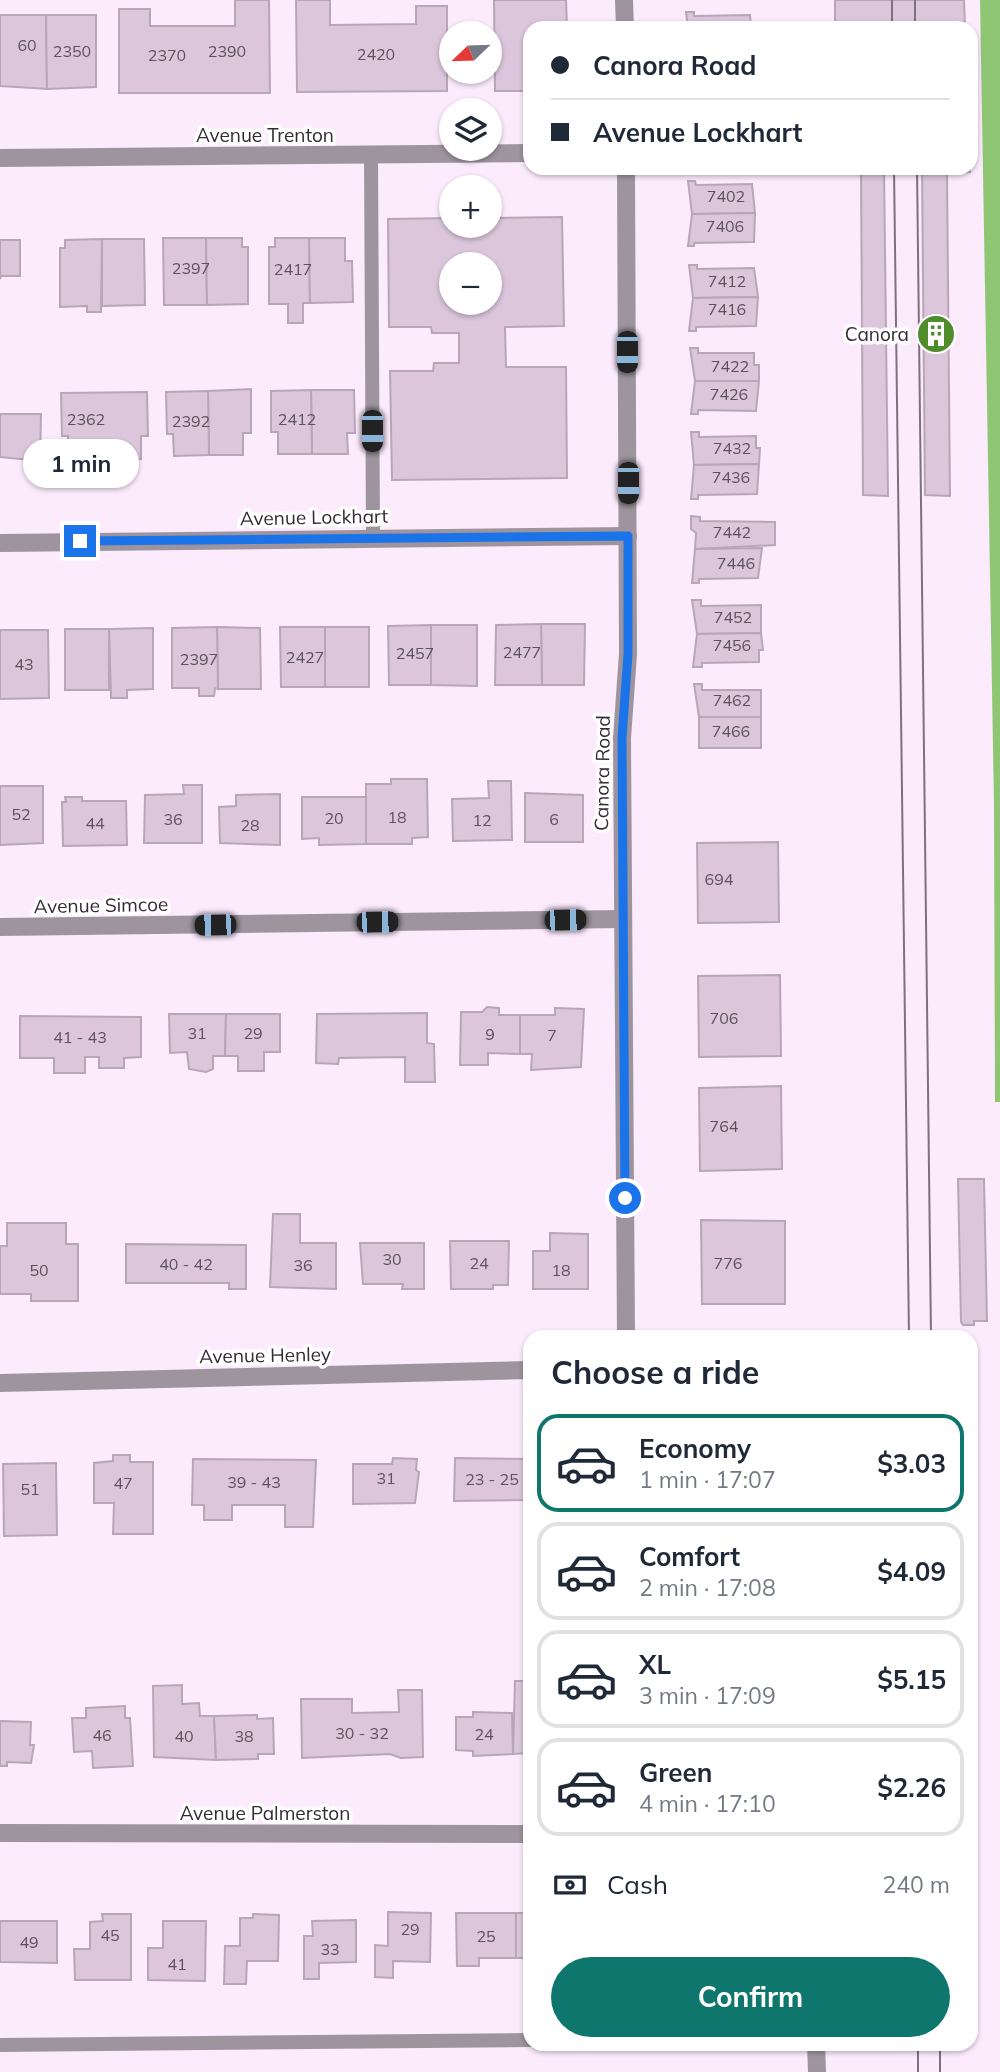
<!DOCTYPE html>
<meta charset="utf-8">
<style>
body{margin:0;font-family:Mulish,sans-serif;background:#f6f6f7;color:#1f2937;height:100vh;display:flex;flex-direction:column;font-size:26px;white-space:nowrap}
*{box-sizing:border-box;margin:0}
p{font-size:23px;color:#747a83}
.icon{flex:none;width:38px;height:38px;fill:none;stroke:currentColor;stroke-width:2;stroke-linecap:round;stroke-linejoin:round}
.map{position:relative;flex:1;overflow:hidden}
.drawer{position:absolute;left:523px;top:1330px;width:455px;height:721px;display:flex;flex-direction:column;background:#fff;border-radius:21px;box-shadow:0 2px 5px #0004}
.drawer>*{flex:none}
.hud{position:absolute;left:523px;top:21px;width:455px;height:154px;border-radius:21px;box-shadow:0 2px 5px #0004;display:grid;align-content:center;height:154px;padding:0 28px;background:#fff}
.needle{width:46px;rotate:247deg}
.tools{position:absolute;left:439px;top:21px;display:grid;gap:14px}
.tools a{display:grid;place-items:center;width:63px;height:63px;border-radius:50%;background:#fff;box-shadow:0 2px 5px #0004;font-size:35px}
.end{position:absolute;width:32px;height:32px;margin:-16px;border:9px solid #1a73e8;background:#fff;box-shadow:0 0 0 4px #fff}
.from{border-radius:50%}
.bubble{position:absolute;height:49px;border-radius:24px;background:#fff;box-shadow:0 2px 5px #0004;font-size:23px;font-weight:700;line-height:49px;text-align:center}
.car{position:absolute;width:21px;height:42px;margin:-21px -10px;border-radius:9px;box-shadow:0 0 5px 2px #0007;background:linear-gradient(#222 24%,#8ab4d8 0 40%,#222 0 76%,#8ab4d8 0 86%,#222 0)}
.hud b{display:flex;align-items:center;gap:24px;height:66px;font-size:26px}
.hud b+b{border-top:2px solid #e0e1e3}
.hud i{width:18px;height:18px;background:#1f2937}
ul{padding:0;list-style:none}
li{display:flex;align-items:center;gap:21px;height:98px;margin:0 14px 10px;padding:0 14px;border:4px solid #e0e1e3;border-radius:21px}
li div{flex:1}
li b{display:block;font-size:26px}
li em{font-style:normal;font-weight:700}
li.on{border-color:#0f766e}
li>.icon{width:63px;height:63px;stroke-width:1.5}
h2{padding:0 28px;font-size:32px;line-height:84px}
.pay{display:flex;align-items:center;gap:18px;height:77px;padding:0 28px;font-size:26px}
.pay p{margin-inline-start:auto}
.cta{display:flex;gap:14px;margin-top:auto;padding:14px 28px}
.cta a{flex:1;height:80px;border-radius:42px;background:#0f766e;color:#fff;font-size:28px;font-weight:700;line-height:80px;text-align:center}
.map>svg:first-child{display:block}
</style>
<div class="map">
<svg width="1000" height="2072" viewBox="0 0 1000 2072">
<rect width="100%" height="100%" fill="#fcebfd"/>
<path fill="#8fc674" d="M980 0H1000V1102H995L994 805Z"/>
<g fill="#dbc6dc" stroke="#b9a5ba" stroke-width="2" fill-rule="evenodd">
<path d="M235 0H269L270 93H119V9H150V26H235Z"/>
<path d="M296 0H330V25L416 24V6H447V91L297 92Z"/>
<path d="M494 0H566L567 28H530V91H495Z"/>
<path d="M835 0H964L965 28H835Z"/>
<path d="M686 12H694V16L750 15 751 28H688Z"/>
<path d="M0 15H46L47 89 0 86Z"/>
<path d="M46 15H96V87L47 89Z"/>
<path d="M837 168H884L888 496 863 495 861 171 837 170Z"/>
<path d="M922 168H970V172L947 173 950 496 925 495Z"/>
<path d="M688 181H695L696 185 752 184 755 213 692 214Z"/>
<path d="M755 213 754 242 694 243V246H688L692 214Z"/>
<path d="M562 217 564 326 505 327 506 367H566L567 478 392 480 390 371H433L434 363H459V333H432L431 327H389L388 219 452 218V226H490V218ZM452 264H490V303H452Z"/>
<path d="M163 238H206L207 305H164Z"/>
<path d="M206 238H242V247H248V304L207 305Z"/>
<path d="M275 238H309L310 303H303V323H288V304H269V247H275Z"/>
<path d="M309 238H345V261H352L353 302 310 303Z"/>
<path d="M102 239 101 312H87V306L60 307V248H65V240Z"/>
<path d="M102 239H144L145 305 102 306Z"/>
<path d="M0 240H20V276H1L0 279Z"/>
<path d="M689 265H697V269L754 268 758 297 693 298Z"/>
<path d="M758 297 756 326 696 327V331H689L693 298Z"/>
<path d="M690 348H698V353H754V365H759V381H695Z"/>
<path d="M695 381H759L756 411 698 410V414H691Z"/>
<path d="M251 389V433H243V455H209L208 391Z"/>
<path d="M311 390H354L355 433H347L348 454H312Z"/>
<path d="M311 390 312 454H278V432H271V391Z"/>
<path d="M208 391 209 455 174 456 173 434H167L166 392Z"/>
<path d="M147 392 148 436H141V459L68 460V436H62L61 393Z"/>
<path d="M0 414H41L40 461 0 457Z"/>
<path d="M691 432H699V437L756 436V448H760L759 464 694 465Z"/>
<path d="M759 464 757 494 698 495V499H691L694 465Z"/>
<path d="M691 516 700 517V521L775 522V545L695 549 696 533 691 529Z"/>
<path d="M762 548 758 578 699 579V583H692L695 549Z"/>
<path d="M692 600H701V606L761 605V633L697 634Z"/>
<path d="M541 624H585L584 685H542Z"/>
<path d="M541 624 542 685H495L496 625Z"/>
<path d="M431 625V685H389L388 626Z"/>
<path d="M431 625H477V686L431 685Z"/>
<path d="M217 627 260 628 261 689H218Z"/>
<path d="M217 627 218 689 215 688 214 696H199V688H172V628Z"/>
<path d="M280 627H325V687H281Z"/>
<rect x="325" y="627" width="44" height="60"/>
<path d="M153 628V689L127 690V698H111L109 629Z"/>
<rect x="65" y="629" width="44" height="61"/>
<path d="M0 630H48L49 698 0 699Z"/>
<path d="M761 633 763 650H759V662L702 663V667H693L697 634Z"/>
<path d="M694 684H702V690H761V717H699Z"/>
<rect x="699" y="717" width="62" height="31"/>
<path d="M391 779H427L428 837 412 838V844H366V784H391Z"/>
<path d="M488 781H511L512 840 453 841 452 799 489 798Z"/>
<path d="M183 785H202V843H144L145 795 184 794Z"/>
<path d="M0 786H43V843L0 845Z"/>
<path d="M525 793 583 795V842H525Z"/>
<path d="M280 794V845L220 843 219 807 236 806V795Z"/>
<path d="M65 797H82V801H126L127 845 63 846 62 802H66Z"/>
<path d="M302 797H366V844L319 845V838L302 839Z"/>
<path d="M778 842 779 922 698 923 697 843Z"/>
<path d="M780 975 781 1056 699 1057 698 976Z"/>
<path d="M487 1007 499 1008V1015H520V1054L488 1053V1065H460L461 1012H482Z"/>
<path d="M555 1008 584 1009 581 1067 531 1070 532 1054H520V1015H555Z"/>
<path d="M427 1013V1043L434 1044 435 1082H405V1057L339 1058 338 1064 316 1063 317 1014Z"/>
<path d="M169 1014H226L225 1056H213V1069L206 1072 189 1069 187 1052 170 1053Z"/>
<path d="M226 1014H280V1052H264V1071H238V1056H225Z"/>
<path d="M20 1016 141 1017V1057L124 1058V1068H99V1057H85V1073H54V1058H20Z"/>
<path d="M781 1086 782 1169 700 1171 699 1088Z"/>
<path d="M958 1179H984L987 1321H974V1325H963L961 1322Z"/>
<path d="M273 1214H300V1243H336V1289L270 1287Z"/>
<path d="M701 1220 785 1221V1304H702Z"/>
<path d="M7 1223H66V1244H78V1301H31V1294H0V1246H7Z"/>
<path d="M550 1233 588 1234V1289H533V1251H550Z"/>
<path d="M450 1241H509L508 1285H493V1289H451Z"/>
<path d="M360 1243H424V1289H402L403 1284H363Z"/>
<path d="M126 1244 246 1245V1289H229V1283H126Z"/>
<rect x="702" y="1334" width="85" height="3"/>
<path d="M113 1455H130V1462H153V1534H113L114 1503H94V1463L113 1461Z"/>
<path d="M393 1458 417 1459 416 1470 419 1472 415 1503 353 1504V1464H392Z"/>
<path d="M455 1458 530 1459V1500L454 1501Z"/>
<path d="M193 1459 316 1460 313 1527H285V1505H232V1520H204V1505H192Z"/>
<path d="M56 1463 57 1535 4 1536 3 1464Z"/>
<path d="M515 1681H530V1753L513 1754Z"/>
<path d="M182 1685V1704L199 1703 200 1716H214L216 1760 154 1757 153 1686Z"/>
<path d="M398 1690H422L423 1757 401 1758 390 1754 302 1758 301 1699H352V1713L399 1712Z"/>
<path d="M125 1706V1718H130L133 1766 93 1768 92 1751 74 1752 72 1718H86V1708Z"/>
<path d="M473 1712 512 1713 513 1754 473 1756V1751L456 1750V1717H473Z"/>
<path d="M257 1715V1719L273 1718 274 1754H258V1759L216 1760 214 1716Z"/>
<path d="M0 1721 31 1722 30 1745H34L31 1763 7 1762V1766H0Z"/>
<path d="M388 1912 431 1913 430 1962 393 1961V1978L375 1977V1945L388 1946Z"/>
<path d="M456 1913H516V1958H479V1966H457Z"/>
<rect x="516" y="1913" width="14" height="45"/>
<path d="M102 1914H131V1980H75L74 1949H90V1922L103 1921Z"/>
<path d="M253 1914 279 1915 278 1961H247L246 1984H224L225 1946H240V1918H253Z"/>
<path d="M356 1920V1962L319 1963V1979H304V1936H313L312 1921Z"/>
<path d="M0 1921H57V1963L0 1962Z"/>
<path d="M163 1921H206L205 1981 148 1980V1948H163Z"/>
</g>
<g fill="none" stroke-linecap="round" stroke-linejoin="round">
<g stroke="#9d949e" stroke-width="14">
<path d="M371 155 373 536"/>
<path d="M0 2045 530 2040"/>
</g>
<g stroke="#9d949e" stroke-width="18">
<path d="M0 158 530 153"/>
<path d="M0 543 628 536"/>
<path d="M0 927 622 919"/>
<path d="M0 1383 530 1370"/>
<path d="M0 1833 530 1834"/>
</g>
<g stroke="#9d949e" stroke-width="18">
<path d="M624 0 625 28"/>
<path d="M626 168 628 654 622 738 626 1337"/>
<path d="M816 2044 817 2072"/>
</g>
<g stroke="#7d717e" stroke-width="2">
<path d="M892 0V28"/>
<path d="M915 0V28"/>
<path d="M894 168 909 1337"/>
<path d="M917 168 931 1337"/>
<path d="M918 2044V2072"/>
<path d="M940 2044V2072"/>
</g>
</g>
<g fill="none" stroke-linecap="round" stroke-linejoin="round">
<path stroke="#1a73e8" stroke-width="9" d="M80 541 628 536V654L622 738 625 1198"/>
</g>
<defs>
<symbol id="building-disc" viewBox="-11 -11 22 22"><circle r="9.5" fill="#4f8c2c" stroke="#fff"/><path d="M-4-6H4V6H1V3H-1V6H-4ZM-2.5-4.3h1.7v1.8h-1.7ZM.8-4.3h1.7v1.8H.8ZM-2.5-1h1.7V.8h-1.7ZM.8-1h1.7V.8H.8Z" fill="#fff"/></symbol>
</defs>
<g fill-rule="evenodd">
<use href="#building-disc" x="914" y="312" width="44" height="44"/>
</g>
<g text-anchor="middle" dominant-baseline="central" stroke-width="7" stroke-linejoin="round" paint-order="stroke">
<g font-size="16" fill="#5d515d">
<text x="27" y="45">60</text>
<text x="72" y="51">2350</text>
<text x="227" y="51">2390</text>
<text x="376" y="54">2420</text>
<text x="167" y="55">2370</text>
<text x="726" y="196">7402</text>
<text x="725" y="226">7406</text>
<text x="191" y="268">2397</text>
<text x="293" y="269">2417</text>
<text x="727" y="281">7412</text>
<text x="727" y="309">7416</text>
<text x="730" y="366">7422</text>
<text x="729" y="394">7426</text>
<text x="86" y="419">2362</text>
<text x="297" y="419">2412</text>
<text x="191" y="421">2392</text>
<text x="732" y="448">7432</text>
<text x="731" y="477">7436</text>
<text x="732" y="532">7442</text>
<text x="736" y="563">7446</text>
<text x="733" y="617">7452</text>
<text x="732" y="645">7456</text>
<text x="522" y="652">2477</text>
<text x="415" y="653">2457</text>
<text x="305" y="657">2427</text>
<text x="199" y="659">2397</text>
<text x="24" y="664">43</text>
<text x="732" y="700">7462</text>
<text x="731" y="731">7466</text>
<text x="21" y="814">52</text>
<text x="397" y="817">18</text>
<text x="334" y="818">20</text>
<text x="173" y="819">36</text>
<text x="554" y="819">6</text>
<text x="482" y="820">12</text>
<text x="95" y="823">44</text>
<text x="250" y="825">28</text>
<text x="719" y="879">694</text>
<text x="724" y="1018">706</text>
<text x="197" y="1033">31</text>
<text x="253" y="1033">29</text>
<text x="490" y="1034">9</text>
<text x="552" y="1035">7</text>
<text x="80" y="1037">41 - 43</text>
<text x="724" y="1126">764</text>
<text x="392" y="1259">30</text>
<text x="479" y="1263">24</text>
<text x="728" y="1263">776</text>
<text x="186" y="1264">40 - 42</text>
<text x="303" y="1265">36</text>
<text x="39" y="1270">50</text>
<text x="561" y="1270">18</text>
<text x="386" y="1478">31</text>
<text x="492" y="1479">23 - 25</text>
<text x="254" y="1482">39 - 43</text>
<text x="123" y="1483">47</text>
<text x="30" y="1489">51</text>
<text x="362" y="1733">30 - 32</text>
<text x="484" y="1734">24</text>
<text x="102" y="1735">46</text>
<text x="184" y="1736">40</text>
<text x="244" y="1736">38</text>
<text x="410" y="1929">29</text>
<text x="110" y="1935">45</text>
<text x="486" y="1936">25</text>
<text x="29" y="1942">49</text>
<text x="330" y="1949">33</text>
<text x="177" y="1964">41</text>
</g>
<g font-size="19" fill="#332a33" stroke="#fff">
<text x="265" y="135">Avenue Trenton</text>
<text transform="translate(314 517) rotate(-1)">Avenue Lockhart</text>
<text transform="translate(602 773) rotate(-89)">Canora Road</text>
<text transform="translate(101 905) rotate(-1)">Avenue Simcoe</text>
<text transform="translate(265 1355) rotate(-1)">Avenue Henley</text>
<text x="265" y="1813">Avenue Palmerston</text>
</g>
<g font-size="19" fill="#332a33" stroke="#fff" text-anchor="end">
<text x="909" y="334">Canora</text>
</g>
</g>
</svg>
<div class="tools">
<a><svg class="needle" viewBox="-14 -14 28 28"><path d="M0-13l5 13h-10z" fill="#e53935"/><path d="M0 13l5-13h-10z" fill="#747a83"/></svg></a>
<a><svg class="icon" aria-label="layers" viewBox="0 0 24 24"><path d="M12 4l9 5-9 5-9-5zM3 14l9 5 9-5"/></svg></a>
<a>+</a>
<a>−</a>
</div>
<i class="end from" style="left:625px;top:1198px"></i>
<i class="end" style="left:80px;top:541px"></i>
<div class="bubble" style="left:23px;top:439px;width:116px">1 min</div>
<i class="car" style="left:627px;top:352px;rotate:180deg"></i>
<i class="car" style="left:372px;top:431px;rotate:180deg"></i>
<i class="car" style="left:628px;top:483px;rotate:180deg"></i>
<i class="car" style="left:565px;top:920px;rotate:89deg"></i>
<i class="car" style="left:377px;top:922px;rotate:89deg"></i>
<i class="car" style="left:215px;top:925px;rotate:269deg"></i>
<div class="hud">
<b><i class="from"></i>Canora Road</b>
<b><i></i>Avenue Lockhart</b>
</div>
<section class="drawer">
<h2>Choose a ride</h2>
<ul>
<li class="on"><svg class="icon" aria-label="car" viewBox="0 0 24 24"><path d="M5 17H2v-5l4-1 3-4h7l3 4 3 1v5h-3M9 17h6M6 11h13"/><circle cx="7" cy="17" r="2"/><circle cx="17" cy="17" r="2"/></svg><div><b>Economy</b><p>1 min · 17:07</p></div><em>$3.03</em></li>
<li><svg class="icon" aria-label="car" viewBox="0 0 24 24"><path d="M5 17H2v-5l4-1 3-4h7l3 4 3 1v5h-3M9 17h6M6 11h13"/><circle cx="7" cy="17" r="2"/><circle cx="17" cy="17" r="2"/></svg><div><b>Comfort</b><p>2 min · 17:08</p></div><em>$4.09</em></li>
<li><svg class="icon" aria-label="car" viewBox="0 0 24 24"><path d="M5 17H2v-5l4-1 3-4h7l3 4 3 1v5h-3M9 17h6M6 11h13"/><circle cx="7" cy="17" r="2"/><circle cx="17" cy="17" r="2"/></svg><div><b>XL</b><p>3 min · 17:09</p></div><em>$5.15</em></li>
<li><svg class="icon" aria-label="car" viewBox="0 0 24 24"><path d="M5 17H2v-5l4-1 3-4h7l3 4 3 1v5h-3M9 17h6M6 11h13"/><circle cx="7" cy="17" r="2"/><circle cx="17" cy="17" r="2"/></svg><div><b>Green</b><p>4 min · 17:10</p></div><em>$2.26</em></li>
</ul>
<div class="pay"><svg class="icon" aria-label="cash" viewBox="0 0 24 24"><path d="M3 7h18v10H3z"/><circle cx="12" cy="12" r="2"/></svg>Cash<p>240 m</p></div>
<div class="cta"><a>Confirm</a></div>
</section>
</div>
